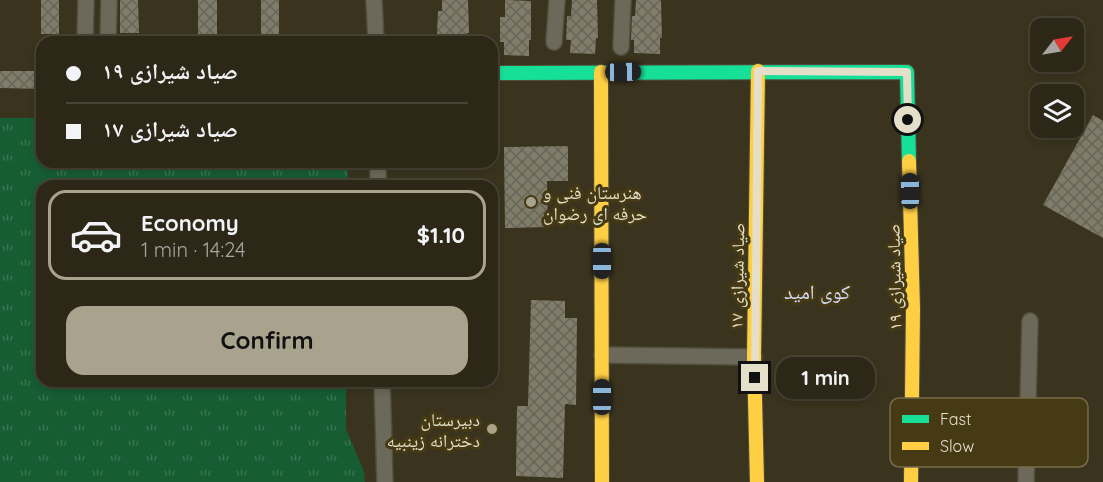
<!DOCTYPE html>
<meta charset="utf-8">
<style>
body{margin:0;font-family:Quicksand,"Noto Naskh Arabic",sans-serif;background:#342f1f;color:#f1f3f6;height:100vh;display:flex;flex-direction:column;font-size:22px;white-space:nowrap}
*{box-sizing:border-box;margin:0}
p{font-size:20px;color:#a6a5a1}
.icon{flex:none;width:33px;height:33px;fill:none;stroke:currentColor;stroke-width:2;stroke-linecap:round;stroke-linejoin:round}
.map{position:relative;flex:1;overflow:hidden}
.sheet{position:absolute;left:36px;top:180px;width:462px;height:207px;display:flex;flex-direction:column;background:#2c2716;border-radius:18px;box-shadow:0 3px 9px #0003,0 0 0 2px #484435}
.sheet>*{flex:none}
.banner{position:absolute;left:36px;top:36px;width:462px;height:132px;border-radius:18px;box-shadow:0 3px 9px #0003,0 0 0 2px #484435;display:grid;align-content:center;height:132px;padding:0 30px;background:#2c2716}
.needle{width:39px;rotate:59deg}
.controls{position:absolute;left:1030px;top:18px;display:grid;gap:12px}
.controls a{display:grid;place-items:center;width:54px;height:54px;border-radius:12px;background:#2c2716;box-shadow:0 3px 9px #0003,0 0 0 2px #484435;font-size:30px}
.end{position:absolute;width:27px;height:27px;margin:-14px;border:8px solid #e5dfca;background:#111;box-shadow:0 0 0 3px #111}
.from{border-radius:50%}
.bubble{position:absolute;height:42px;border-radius:18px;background:#2c2716;box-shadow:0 3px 9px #0003,0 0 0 2px #484435;font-size:20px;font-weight:800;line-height:42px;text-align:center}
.car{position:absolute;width:18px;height:36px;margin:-18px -9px;border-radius:8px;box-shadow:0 0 4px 2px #0007;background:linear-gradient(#222 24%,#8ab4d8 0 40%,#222 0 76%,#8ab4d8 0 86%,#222 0)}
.banner b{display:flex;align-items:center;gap:21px;height:57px;font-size:22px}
.banner b+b{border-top:2px solid #484435}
.banner i{width:15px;height:15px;background:#f1f3f6}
ul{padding:10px 0 0;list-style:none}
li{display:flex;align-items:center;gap:18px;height:90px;margin:0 12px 9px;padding:0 18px;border:3px solid transparent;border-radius:18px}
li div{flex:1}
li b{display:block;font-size:22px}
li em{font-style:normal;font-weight:800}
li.selected{border-color:#a9a38e}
li>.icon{width:54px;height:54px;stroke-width:1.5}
.button{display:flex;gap:12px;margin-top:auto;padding:12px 30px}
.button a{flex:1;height:69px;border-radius:18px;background:#a9a38e;color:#111;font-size:24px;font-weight:800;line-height:69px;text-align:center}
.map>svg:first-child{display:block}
</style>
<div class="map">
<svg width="1103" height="482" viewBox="0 0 1103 482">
<defs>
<pattern id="park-tufts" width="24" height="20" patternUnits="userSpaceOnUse" patternTransform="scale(1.5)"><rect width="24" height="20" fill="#165d33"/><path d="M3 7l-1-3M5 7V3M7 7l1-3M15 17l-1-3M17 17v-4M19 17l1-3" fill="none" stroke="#38744f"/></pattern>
<pattern id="building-cross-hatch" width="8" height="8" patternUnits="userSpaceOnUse" patternTransform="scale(1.5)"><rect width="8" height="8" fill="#807c6a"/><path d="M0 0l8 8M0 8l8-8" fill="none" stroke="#686558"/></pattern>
</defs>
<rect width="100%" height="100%" fill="#3a341e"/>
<path fill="url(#park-tufts)" d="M0 118H42V162H348V186H42V381H346V429L364 472 365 482H0Z"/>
<g fill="url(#building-cross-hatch)">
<rect x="41" y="0" width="18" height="34"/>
<path d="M120 0H138L139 33H120Z"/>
<rect x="198" y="0" width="19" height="34"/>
<path d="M261 0H279V36L261 35Z"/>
<path d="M442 0H468L469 33H467V42H441V35H437L438 11H442Z"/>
<path d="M505 0 531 1V40H529V56L504 55V42H500V17H505Z"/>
<path d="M572 0H597L598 38H596L595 54 570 53 571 40H566L567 16H571Z"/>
<path d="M636 0H661L662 38H660V54L634 53V40H631L632 16H635Z"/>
<path d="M0 71H42V89L0 88Z"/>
<path d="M1093 115 1103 121V238L1043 205Z"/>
<path d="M568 146V181H547L548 227 505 228 504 147Z"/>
<path d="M531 300 565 301V318H577L576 405 565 404 563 478 516 476 517 406H528Z"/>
</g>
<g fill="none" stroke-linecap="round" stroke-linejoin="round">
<defs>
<g id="street">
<path d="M374 0 376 42"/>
<path d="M85 42 86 0"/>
<path d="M108 42 109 0"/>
<path d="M554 42 557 0"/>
<path d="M621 47 623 0"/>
<path d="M378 186V162"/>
<path d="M602 355 754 357"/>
<path d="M382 381 385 482"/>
<path d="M1026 482 1030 321"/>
</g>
<path id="fast" d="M492 73 907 72 909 161"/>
<g id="slow">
<path d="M601 72 602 482"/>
<path d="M909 161 913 309 911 482"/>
<path d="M757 482 754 357 758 71"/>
</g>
</defs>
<use href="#street" stroke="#534f3e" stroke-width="18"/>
<use href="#fast" stroke="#534f3e" stroke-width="16"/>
<use href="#slow" stroke="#534f3e" stroke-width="16"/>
<use href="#street" stroke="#6c695a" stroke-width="15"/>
<use href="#fast" stroke="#16e098" stroke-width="14"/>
<use href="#slow" stroke="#ffcf43" stroke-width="14"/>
</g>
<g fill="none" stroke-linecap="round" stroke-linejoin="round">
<path stroke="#e5dfca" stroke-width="8" d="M755 378 758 71 907 72 908 120"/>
</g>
<g fill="#a9a38e" stroke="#453a13" stroke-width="2">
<circle cx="531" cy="202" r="6"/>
<circle cx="492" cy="429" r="6"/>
</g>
<g text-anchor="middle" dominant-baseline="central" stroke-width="6" stroke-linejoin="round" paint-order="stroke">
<g font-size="18" fill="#e5dfca" stroke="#453a13" text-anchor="start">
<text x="543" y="192">هنرستان فنی و<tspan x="543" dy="21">حرفه ای رضوان</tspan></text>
<text x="480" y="419" text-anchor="end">دبیرستان<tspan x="480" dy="21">دخترانه زینبیه</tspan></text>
</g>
<g font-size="18" fill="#e5dfca" stroke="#453a13">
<text transform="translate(737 276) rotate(-89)">صیاد شیرازی ۱۷</text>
<text transform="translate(894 277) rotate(-91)">صیاد شیرازی ۱۹</text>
</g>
<g font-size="20" fill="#d5ddf9" stroke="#453a13">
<text x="817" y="291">کوی امید</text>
</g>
</g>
<rect x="890" y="398" width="198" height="69" rx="9" fill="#453a13" stroke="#756c4a" stroke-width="1.5"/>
<rect x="902" y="415" width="27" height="8" fill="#16e098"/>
<rect x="902" y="442" width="27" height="8" fill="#ffcf43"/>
<g font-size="16" fill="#e5dfca">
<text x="940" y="425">Fast</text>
<text x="940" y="452">Slow</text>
</g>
</svg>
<div class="controls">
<a><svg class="needle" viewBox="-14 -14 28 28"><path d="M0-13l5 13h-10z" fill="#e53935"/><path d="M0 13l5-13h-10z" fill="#a6a5a1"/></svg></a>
<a><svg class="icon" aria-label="layers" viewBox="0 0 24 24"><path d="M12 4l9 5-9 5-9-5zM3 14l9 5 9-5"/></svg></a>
</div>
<i class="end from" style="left:908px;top:120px"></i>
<i class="end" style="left:755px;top:378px"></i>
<div class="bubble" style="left:776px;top:357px;width:99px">1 min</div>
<i class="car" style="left:623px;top:72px;rotate:89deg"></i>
<i class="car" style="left:910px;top:191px;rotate:359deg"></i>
<i class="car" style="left:602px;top:261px;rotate:180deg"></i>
<i class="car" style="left:602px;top:397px;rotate:0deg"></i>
<div class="banner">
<b><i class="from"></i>صیاد شیرازی ۱۹</b>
<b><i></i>صیاد شیرازی ۱۷</b>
</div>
<section class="sheet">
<ul>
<li class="selected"><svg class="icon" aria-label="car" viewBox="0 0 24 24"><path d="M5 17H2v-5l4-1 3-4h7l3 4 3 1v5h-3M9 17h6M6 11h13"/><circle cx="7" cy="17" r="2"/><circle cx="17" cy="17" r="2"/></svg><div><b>Economy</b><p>1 min · 14:24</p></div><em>$1.10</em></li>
</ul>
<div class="button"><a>Confirm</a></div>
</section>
</div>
